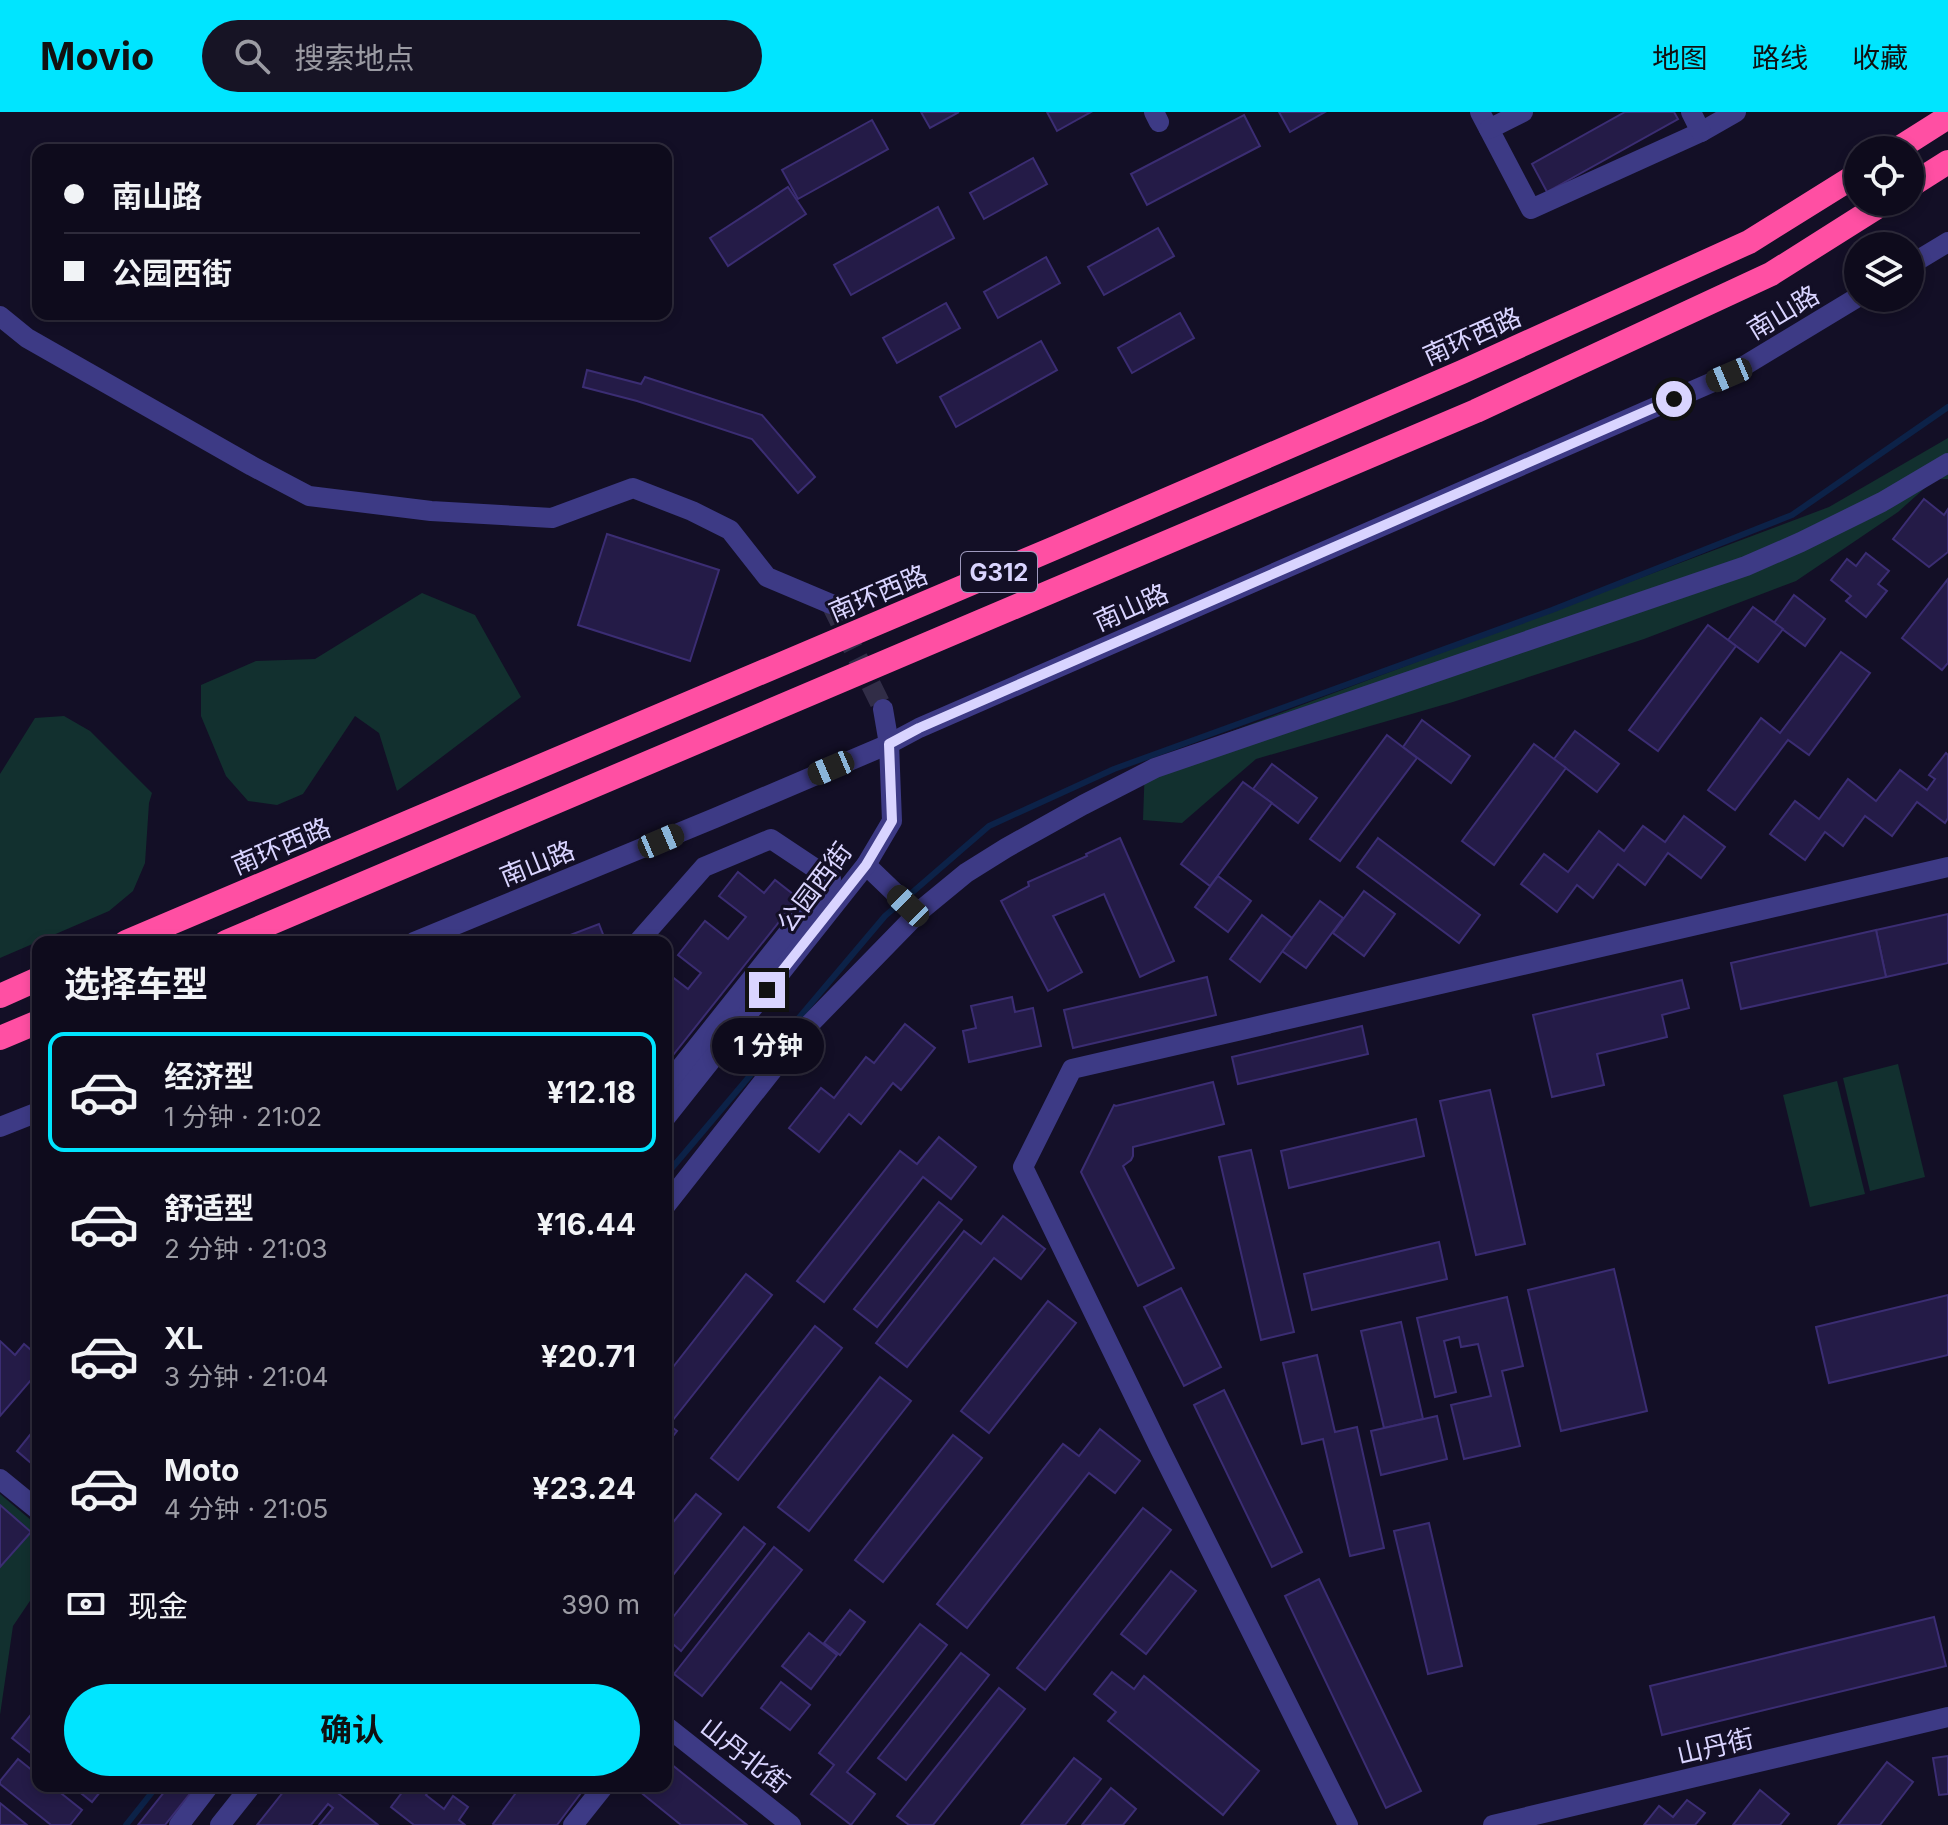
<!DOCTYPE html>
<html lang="zh">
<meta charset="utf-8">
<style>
body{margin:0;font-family:Inter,"Noto Sans SC",sans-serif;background:#171425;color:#f1f3f6;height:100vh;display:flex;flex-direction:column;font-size:30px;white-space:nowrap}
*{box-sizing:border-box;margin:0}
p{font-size:26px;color:#9b9ba3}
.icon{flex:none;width:44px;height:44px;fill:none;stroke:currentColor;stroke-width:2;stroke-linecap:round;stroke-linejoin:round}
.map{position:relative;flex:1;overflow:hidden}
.drawer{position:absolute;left:32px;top:824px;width:640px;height:856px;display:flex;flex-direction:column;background:#0e0b1c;border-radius:16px;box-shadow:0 4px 12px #0003,0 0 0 2px #2e2b3b}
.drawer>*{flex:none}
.top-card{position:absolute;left:32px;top:32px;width:640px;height:176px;border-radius:16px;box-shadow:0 4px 12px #0003,0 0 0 2px #2e2b3b;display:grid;align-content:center;height:176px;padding:0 32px;background:#0e0b1c}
.controls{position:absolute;left:1844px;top:24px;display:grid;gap:16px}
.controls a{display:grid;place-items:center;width:80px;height:80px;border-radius:50%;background:#0e0b1c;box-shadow:0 4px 12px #0003,0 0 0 2px #2e2b3b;font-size:40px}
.end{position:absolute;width:36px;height:36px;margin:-18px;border:10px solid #d9d4ff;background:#111;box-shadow:0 0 0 4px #111}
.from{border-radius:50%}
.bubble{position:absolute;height:56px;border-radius:28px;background:#0e0b1c;box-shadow:0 4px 12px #0003,0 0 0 2px #2e2b3b;font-size:26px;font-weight:700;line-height:56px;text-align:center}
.car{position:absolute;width:24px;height:48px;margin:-24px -12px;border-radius:10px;box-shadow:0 0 6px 2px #0007;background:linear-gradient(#222 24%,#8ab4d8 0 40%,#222 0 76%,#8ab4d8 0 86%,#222 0)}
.top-card b{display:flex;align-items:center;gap:28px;height:76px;font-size:30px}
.top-card b+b{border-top:2px solid #2e2b3b}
.top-card i{width:20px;height:20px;background:#f1f3f6}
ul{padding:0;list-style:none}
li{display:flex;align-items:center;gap:24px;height:120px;margin:0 16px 12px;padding:0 16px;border:4px solid transparent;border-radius:16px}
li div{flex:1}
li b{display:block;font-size:30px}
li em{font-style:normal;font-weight:700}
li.selected{border-color:#00e5ff}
li>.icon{width:72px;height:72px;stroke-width:1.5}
h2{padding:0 32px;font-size:36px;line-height:96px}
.pay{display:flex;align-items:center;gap:20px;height:88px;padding:0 32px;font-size:30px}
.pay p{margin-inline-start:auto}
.action{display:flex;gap:16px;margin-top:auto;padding:16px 32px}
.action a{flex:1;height:92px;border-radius:48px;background:#00e5ff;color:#111;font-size:32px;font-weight:700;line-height:92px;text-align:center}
header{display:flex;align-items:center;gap:48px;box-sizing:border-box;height:112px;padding:0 40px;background:#00e5ff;color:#111}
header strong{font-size:38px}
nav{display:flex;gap:44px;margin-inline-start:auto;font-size:28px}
.search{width:560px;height:72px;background:#171425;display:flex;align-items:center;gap:20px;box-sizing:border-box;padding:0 28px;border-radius:44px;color:#9b9ba3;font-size:30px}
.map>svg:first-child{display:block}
</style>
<header>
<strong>Movio</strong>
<div class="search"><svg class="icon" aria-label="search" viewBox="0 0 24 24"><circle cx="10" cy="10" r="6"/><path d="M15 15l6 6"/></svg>搜索地点</div>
<nav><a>地图</a><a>路线</a><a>收藏</a></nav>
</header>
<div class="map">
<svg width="1948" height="1713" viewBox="0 0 1948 1713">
<rect width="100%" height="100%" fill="#130f26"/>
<g fill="#12302f">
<path d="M1948 326V367H1935L1898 400 1796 469 1644 527 1453 590 1256 647 1182 711 1143 708 1145 652 1829 395Z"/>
<path d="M422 481 475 503 521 585 397 679 379 621 355 604 303 682 277 693 248 689 226 664 201 604V573L256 549 315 547Z"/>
<path d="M64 604 90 619 152 681 149 691 145 751 133 779 109 799 0 846V662L35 606Z"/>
<path d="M1898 952 1925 1065 1870 1079 1843 966Z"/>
<path d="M1837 969 1865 1082 1810 1095 1783 983Z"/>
<path d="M0 1382 38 1414V1477L13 1514 0 1603Z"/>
</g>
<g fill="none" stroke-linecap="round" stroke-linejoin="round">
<g stroke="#0c2248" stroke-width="6">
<path d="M666 1063 885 804 989 714 1114 657 1552 498 1792 403 1948 295"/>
<path d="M126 1713 157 1674"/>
</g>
</g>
<g fill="#241b47" stroke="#3b2d73" stroke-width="2">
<path d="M921 0H959L930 16Z"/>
<path d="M1047 0H1091L1057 19Z"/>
<path d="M1279 0H1325L1290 20Z"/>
<path d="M1625 0H1674L1678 7 1547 80 1532 52Z"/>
<path d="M1244 3 1260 34 1147 93 1131 62Z"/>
<path d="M872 8 888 37 798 87 782 58Z"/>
<path d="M1033 46 1047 72 984 107 970 81Z"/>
<path d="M788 75 806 102 728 154 710 126Z"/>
<path d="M938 95 954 126 851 183 834 153Z"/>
<path d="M1158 116 1174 144 1104 183 1088 155Z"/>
<path d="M1046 145 1060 171 998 206 984 180Z"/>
<path d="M946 191 960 216 897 251 883 226Z"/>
<path d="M1180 201 1194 226 1132 261 1118 236Z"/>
<path d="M1041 229 1057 258 956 315 940 285Z"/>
<path d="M587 258 641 272 645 265 762 303 815 365 798 381 752 327 637 289 583 275Z"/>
<path d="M1924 387 1944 403 1948 397V440L1929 455 1893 427Z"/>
<path d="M607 422 719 458 690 549 578 513Z"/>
<path d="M1866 441 1889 459 1878 472 1887 479 1866 505 1846 489 1851 484 1831 468 1847 447 1856 454Z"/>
<path d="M1948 467V551L1942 558 1902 526Z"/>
<path d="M1794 483 1825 507 1805 534 1774 511Z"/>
<path d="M1753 495 1783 517 1758 550 1728 528Z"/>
<path d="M1708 513 1736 534 1658 639 1629 618Z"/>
<path d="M1841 540 1870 561 1809 643 1788 628 1735 698 1708 678 1761 606 1780 621Z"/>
<path d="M1422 608 1470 644 1451 671 1403 635Z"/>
<path d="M1575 619 1619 652 1597 680 1554 647Z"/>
<path d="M1387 623 1417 646 1340 749 1310 727Z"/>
<path d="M1534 632 1566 656 1494 753 1462 729Z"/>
<path d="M1946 641 1948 643V706L1945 711 1917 690 1892 724 1865 704 1843 734 1825 720 1805 748 1770 722 1795 689 1819 707 1848 667 1876 689 1900 658 1927 678 1935 667 1929 663Z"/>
<path d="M1272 652 1317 686 1298 711 1253 677Z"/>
<path d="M1243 670 1272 691 1210 774 1181 752Z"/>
<path d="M1684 704 1725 735 1701 766 1668 741 1645 773 1618 752 1593 786 1577 773 1557 800 1521 772 1544 742 1568 760 1599 719 1624 739 1643 714 1665 730Z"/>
<path d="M1120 726 1174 849 1140 865 1104 782 1053 804 1082 860 1048 879 1001 789 1029 774 1028 770 1087 744 1086 742Z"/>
<path d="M1378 726 1480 803 1459 831 1357 755Z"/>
<path d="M738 760 764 781 775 768 798 786 666 952V860L688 877 701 861 678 843 705 809 728 827 746 805 719 784Z"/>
<path d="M1218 764 1251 789 1228 820 1195 795Z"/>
<path d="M1364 779 1395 802 1364 844 1333 821Z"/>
<path d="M1320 789 1343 806 1306 856 1282 839Z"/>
<path d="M1948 802V851L1886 865 1876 818Z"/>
<path d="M1262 803 1292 826 1260 870 1230 847Z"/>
<path d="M599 812 606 830H552Z"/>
<path d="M1876 818 1886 865 1741 897 1731 851Z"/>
<path d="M1207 865 1216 903 1073 936 1064 898Z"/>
<path d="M1682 868 1689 896 1662 903 1667 925 1597 942 1604 973 1552 985 1533 903Z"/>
<path d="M1012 885 1015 900 1033 896 1041 934 969 950 963 919 976 916 971 894Z"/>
<path d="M905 912 935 936 901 978 893 971 861 1012 849 1002 819 1040 789 1016 821 976 834 986 866 945 874 951Z"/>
<path d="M1362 914 1368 942 1238 972 1232 945Z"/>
<path d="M1213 970 1224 1012 1133 1035V1044L1131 1048 1123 1054 1174 1156 1138 1174 1081 1060 1114 993 1116 994Z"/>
<path d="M1490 978 1525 1132 1476 1143 1440 989Z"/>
<path d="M1416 1007 1424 1044 1289 1076 1281 1039Z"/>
<path d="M939 1025 976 1055 951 1087 923 1065 824 1190 797 1169 900 1039 917 1052Z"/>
<path d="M1251 1038 1294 1220 1261 1228 1219 1045Z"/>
<path d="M939 1090 962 1108 877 1215 854 1197Z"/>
<path d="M1003 1104 1045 1137 1021 1167 994 1146 907 1255 876 1231 964 1119 981 1132Z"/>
<path d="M1439 1130 1447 1167 1312 1198 1304 1162Z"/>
<path d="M1614 1157 1647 1299 1561 1319 1528 1178Z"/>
<path d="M746 1162 772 1183 669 1313 677 1319 666 1333V1264Z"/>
<path d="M1181 1176 1221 1255 1184 1274 1144 1195Z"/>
<path d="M1948 1183V1243L1829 1271 1816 1215Z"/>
<path d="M1507 1185 1523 1254 1502 1259 1520 1334 1464 1347 1451 1293 1491 1284 1478 1232 1461 1235 1459 1225 1444 1229 1456 1280 1435 1285 1417 1206Z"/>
<path d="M1048 1189 1076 1211 989 1321 961 1299Z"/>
<path d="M1401 1210 1423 1307 1384 1316 1361 1219Z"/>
<path d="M815 1214 842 1236 738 1368 711 1346Z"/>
<path d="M0 1229 15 1243 24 1232 38 1244V1260L0 1304Z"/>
<path d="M1317 1243 1335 1320 1357 1315 1384 1436 1350 1444 1323 1327 1302 1332 1283 1251Z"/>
<path d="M880 1265 911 1289 809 1419 778 1395Z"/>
<path d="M1224 1278 1302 1440 1272 1455 1194 1293Z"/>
<path d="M1437 1304 1447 1347 1381 1363 1371 1319Z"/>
<path d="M1100 1317 1140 1349 1115 1381 1089 1361 967 1516 937 1492 1063 1332 1079 1344Z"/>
<path d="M34 1318 38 1321V1357L17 1339Z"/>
<path d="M953 1323 982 1346 883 1470 855 1448Z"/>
<path d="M696 1382 721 1402 666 1472V1419Z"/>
<path d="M0 1393 31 1420 0 1455Z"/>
<path d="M1143 1396 1171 1418 1045 1578 1017 1556Z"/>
<path d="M1429 1411 1462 1554 1428 1562 1394 1419Z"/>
<path d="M744 1415 765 1432 681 1539 666 1526V1514Z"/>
<path d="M774 1435 802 1458 702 1584 674 1562Z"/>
<path d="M1171 1459 1196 1479 1146 1542 1121 1522Z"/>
<path d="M1319 1467 1421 1679 1386 1696 1285 1484Z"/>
<path d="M850 1498 865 1510 840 1543 824 1531Z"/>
<path d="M1934 1505 1946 1554 1662 1623 1650 1574Z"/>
<path d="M920 1512 947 1533 847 1660 875 1682 851 1713 811 1682 834 1653 819 1641Z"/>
<path d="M809 1521 837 1543 811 1577 782 1554Z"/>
<path d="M961 1541 989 1563 906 1668 878 1646Z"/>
<path d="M1112 1560 1134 1577 1144 1564 1259 1659 1223 1703 1108 1609 1116 1600 1094 1582Z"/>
<path d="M781 1570 810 1593 790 1618 761 1596Z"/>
<path d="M999 1576 1025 1597 933 1713H909L897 1704Z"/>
<path d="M38 1594V1647L12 1626Z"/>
<path d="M1948 1644V1682L1939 1683 1933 1646Z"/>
<path d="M1074 1646 1101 1667 1065 1713H1021Z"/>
<path d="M18 1647 38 1663V1674H52L82 1698 70 1713H51L0 1672V1669Z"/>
<path d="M666 1648 747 1713H681L639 1679 644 1674H666Z"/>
<path d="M1887 1650 1913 1670 1880 1713H1838Z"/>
<path d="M72 1674H105L92 1690Z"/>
<path d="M169 1674H196L165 1713H138Z"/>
<path d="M288 1674H329L378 1713H319L333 1696 328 1692 311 1713H257Z"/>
<path d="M407 1674H433L426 1683 444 1697 453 1684 468 1695 459 1708 465 1713H414L391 1695Z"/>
<path d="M521 1674H572L581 1681 557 1713H494L493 1712Z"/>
<path d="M1111 1676 1136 1697 1123 1713H1082Z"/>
<path d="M1760 1678 1789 1702 1780 1713H1733Z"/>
<path d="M1687 1688 1705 1701 1695 1713H1644L1659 1694 1673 1705Z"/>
<path d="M0 1691 27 1713H0Z"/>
</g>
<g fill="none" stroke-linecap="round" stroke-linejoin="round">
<path stroke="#312d47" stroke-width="20" stroke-dasharray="20 10" stroke-linecap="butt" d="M831 492 883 597"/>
<g stroke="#3d3a85" stroke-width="20">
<path d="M1154 0 1159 10"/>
<path d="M1480 0 1531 97 1701 20 1736 0"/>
<path d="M1691 0 1701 20"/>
<path d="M1489 17 1523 0"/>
<path d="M1910 153 1948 130"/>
<path d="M0 204 27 226 252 354 309 384 431 399 552 406 633 376 692 399 730 418 767 465 831 492"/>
<path d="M866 753 917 802"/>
<path d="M414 830 715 706 889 632 919 616 1729 263 1858 185"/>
<path d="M638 830 704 755 771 727 831 767 666 974"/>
<path d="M666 1005 866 753 892 709 889 632 883 597"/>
<path d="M0 1015 38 1000"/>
<path d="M666 1093 804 918 921 798 966 761 1006 736 1083 693 1155 656 1746 454 1801 430 1882 390 1948 351"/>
<path d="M0 1367 38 1398"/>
<path d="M666 1614 791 1713"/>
<path d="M179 1713 209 1674"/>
<path d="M220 1713 251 1674"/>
<path d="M573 1713 604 1674"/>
<path d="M1348 1713 1160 1337 1023 1055 1072 957 1948 755"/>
<path d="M1493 1713 1948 1605"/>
</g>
<g stroke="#ff4fa3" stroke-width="24">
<path d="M1896 38 1948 5"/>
<path d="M1910 74 1948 50"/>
<path d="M126 830 1057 435 1462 260 1749 130 1858 62"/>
<path d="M226 830 1476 299 1771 162 1885 90"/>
<path d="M0 884 38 867"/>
<path d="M0 926 38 910"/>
</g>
</g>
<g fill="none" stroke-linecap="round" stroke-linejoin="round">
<path stroke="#d9d4ff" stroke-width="10" d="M767 878 866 753 892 709 889 632 919 616 1674 287"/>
</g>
<g text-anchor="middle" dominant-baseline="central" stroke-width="6" stroke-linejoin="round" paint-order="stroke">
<rect fill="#130f26" stroke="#9e99be" stroke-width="2" x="961" y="440" width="76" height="40" rx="6"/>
<g font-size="24" font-weight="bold" fill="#d9d4ff">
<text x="999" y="460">G312</text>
</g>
<g font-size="26" fill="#d9d4ff" stroke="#130f26">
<text transform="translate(1783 200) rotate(-31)">南山路</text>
<text transform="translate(1472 224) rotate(-24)">南环西路</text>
<text transform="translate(878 481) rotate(-23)">南环西路</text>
<text transform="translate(1131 495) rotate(-24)">南山路</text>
<text transform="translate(281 734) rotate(-23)">南环西路</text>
<text transform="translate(537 751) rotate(-22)">南山路</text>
<text transform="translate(814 775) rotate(-53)">公园西街</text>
<text transform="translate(1715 1634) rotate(-13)">山丹街</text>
<text transform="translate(745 1643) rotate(38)">山丹北街</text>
</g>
</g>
</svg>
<div class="controls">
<a><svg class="icon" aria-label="locate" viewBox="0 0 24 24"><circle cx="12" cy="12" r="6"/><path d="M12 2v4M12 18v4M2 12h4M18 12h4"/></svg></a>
<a><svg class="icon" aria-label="layers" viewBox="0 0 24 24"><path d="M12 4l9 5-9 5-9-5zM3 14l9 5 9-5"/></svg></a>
</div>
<i class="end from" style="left:1674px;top:287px"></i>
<i class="end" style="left:767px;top:878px"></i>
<div class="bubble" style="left:712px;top:906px;width:112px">1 分钟</div>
<i class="car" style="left:1729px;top:263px;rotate:247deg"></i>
<i class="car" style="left:831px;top:656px;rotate:247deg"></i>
<i class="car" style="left:661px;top:729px;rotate:67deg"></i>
<i class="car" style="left:908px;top:794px;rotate:314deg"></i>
<div class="top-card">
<b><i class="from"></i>南山路</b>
<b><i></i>公园西街</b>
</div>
<section class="drawer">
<h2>选择车型</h2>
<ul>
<li class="selected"><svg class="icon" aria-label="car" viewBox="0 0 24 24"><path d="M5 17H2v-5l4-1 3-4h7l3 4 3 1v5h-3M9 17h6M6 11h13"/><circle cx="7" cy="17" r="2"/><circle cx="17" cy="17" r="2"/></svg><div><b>经济型</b><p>1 分钟 · 21:02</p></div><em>¥12.18</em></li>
<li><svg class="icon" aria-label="car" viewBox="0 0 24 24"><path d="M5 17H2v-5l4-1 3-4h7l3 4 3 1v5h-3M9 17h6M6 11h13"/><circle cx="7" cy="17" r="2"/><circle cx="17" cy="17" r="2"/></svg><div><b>舒适型</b><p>2 分钟 · 21:03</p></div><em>¥16.44</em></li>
<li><svg class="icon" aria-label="car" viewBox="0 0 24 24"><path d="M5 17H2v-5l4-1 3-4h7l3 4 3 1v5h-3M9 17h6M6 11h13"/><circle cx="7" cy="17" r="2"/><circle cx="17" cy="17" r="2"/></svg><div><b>XL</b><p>3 分钟 · 21:04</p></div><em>¥20.71</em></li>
<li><svg class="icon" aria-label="car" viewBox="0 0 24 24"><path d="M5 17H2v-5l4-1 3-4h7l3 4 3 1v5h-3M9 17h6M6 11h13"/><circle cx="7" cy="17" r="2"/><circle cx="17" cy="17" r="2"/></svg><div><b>Moto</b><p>4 分钟 · 21:05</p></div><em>¥23.24</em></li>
</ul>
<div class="pay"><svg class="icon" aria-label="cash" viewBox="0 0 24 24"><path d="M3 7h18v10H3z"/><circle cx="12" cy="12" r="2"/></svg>现金<p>390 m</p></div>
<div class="action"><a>确认</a></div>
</section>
</div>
